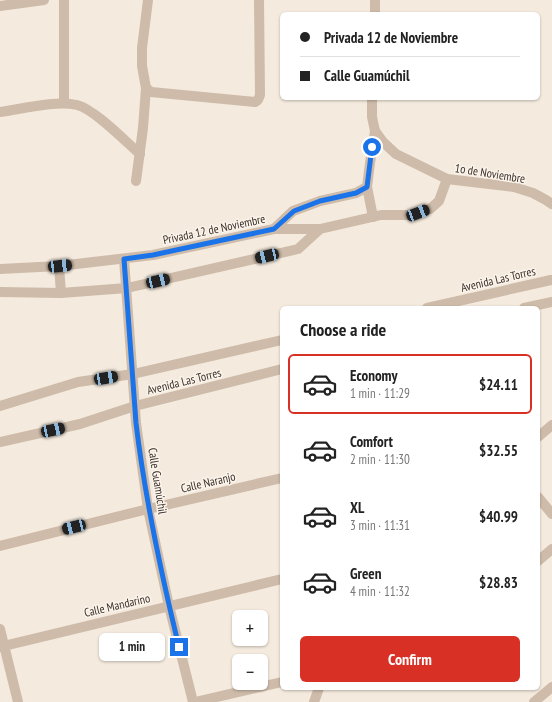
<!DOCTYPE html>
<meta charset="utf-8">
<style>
body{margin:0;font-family:"PT Sans Narrow",sans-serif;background:#f6f6f6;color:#222;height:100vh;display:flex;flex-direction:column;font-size:15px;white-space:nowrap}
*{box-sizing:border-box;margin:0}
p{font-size:13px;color:#767676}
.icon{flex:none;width:22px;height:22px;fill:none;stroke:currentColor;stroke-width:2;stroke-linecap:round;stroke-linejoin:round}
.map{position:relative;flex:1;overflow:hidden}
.sheet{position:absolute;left:280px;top:306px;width:260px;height:384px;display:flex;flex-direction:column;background:#fff;border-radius:6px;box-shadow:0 1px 3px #0004}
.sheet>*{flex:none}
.hud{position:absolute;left:280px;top:12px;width:260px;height:88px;border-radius:6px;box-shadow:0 1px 3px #0004;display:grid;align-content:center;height:88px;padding:0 20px;background:#fff}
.fabs{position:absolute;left:232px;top:610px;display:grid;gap:8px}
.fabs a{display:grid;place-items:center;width:36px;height:36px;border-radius:6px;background:#fff;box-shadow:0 1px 3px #0004;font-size:20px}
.end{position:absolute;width:18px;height:18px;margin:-9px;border:5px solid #1a73e8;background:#fff;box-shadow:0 0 0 2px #fff}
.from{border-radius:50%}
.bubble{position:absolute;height:28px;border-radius:6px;background:#fff;box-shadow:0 1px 3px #0004;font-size:13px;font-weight:700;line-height:28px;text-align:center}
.car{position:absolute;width:12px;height:24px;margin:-12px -6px;border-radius:5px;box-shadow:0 0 3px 1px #0007;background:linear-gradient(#222 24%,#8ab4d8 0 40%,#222 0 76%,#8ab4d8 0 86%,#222 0)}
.hud b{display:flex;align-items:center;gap:14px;height:38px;font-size:15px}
.hud b+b{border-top:1px solid #e0e0e0}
.hud i{width:10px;height:10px;background:#222}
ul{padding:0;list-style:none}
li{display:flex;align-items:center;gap:12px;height:60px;margin:0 8px 6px;padding:0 12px;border:2px solid transparent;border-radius:6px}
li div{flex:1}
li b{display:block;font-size:15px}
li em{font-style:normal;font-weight:700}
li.on{border-color:#d93025}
li>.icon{width:36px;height:36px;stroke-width:1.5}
h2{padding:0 20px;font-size:18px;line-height:48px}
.button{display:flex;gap:8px;margin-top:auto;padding:8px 20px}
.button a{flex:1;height:46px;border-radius:6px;background:#d93025;color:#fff;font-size:16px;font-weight:700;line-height:46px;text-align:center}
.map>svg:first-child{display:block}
</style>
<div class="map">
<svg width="552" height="702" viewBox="0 0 552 702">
<rect width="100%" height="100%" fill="#f4eade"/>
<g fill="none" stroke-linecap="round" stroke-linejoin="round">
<g stroke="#cebba9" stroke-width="10">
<path d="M0 6 44 0"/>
<path d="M375 14V0"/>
<path d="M146 88 151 92 255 102 258 100 260 95 259 0"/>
<path d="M372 98V117L375 131 383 142 396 154 447 179 514 187 533 193 546 200 552 204"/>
<path d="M64 103V0"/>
<path d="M0 112C22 109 56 100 77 105 94 109 125 141 140 154"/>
<path d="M136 181 143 128 146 88 142 66V48L148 0"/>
<path d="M367 187 373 217"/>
<path d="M274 229H320"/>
<path d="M124 259 136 423 148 509 169 606 193 702"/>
<path d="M59 266 61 293"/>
<path d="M0 269 59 266 153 255 274 229 293 211 320 201 356 193 367 187 370 163 375 131"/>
<path d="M0 292 61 293 127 288 298 249 320 229 381 215H409L430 209 439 201 447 179"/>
<path d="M427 308 551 280"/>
<path d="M524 308 552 302"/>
<path d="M0 406 78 382 133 374 282 340"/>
<path d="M538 437 552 425"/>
<path d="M0 442 80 424 135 406 282 369"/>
<path d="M538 497 552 514"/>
<path d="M0 546 148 509 282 478"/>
<path d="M538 561 552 549"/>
<path d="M0 629 18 702"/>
<path d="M0 647 282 579"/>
<path d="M195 702 282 682"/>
<path d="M314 702 319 688"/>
<path d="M534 702 552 687"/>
</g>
</g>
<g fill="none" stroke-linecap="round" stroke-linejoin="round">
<path stroke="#1a73e8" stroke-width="5" d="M179 647C161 573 145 499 136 423L124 259 153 255 274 229 294 211 320 201 356 193 367 187 372 147"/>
</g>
<g text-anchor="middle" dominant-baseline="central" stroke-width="3" stroke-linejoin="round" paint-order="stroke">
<g font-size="12" fill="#3a2f29" stroke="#fbf4eb">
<text transform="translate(490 173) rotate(9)">1o de Noviembre</text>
<text transform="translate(214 229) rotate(-12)">Privada 12 de Noviembre</text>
<text transform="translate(498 279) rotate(-13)">Avenida Las Torres</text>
<text transform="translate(184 381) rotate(-14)">Avenida Las Torres</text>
<text transform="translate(158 481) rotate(81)">Calle Guamúchil</text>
<text transform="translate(208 482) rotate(-13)">Calle Naranjo</text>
<text transform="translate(117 605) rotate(-13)">Calle Mandarino</text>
</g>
</g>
</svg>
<div class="fabs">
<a>+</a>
<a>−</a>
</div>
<i class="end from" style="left:372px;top:147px"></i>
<i class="end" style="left:179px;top:647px"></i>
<div class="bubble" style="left:99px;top:633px;width:66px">1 min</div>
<i class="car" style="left:418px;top:213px;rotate:69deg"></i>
<i class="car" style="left:267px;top:256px;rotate:257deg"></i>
<i class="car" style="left:60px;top:266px;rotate:84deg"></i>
<i class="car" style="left:158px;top:281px;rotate:77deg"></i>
<i class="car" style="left:106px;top:378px;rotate:81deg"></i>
<i class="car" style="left:53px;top:430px;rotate:78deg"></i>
<i class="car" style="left:74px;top:527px;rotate:256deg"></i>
<div class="hud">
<b><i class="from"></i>Privada 12 de Noviembre</b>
<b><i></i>Calle Guamúchil</b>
</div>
<section class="sheet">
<h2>Choose a ride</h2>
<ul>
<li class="on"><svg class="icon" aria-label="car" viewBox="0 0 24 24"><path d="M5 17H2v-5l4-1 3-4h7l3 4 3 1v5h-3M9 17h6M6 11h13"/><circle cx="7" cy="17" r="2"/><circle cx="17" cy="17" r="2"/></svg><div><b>Economy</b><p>1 min · 11:29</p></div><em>$24.11</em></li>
<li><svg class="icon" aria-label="car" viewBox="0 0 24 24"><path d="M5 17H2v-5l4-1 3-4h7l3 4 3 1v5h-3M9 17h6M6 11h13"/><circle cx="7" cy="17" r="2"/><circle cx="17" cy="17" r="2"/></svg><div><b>Comfort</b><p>2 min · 11:30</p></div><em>$32.55</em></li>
<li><svg class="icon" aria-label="car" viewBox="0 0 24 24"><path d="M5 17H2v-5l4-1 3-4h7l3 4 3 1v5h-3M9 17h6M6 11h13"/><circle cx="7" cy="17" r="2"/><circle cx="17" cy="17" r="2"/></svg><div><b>XL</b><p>3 min · 11:31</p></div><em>$40.99</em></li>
<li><svg class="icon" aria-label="car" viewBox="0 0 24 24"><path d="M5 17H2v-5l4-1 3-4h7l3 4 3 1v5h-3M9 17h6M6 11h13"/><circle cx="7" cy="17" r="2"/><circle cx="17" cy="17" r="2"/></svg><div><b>Green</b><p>4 min · 11:32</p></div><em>$28.83</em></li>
</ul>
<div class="button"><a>Confirm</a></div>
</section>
</div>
